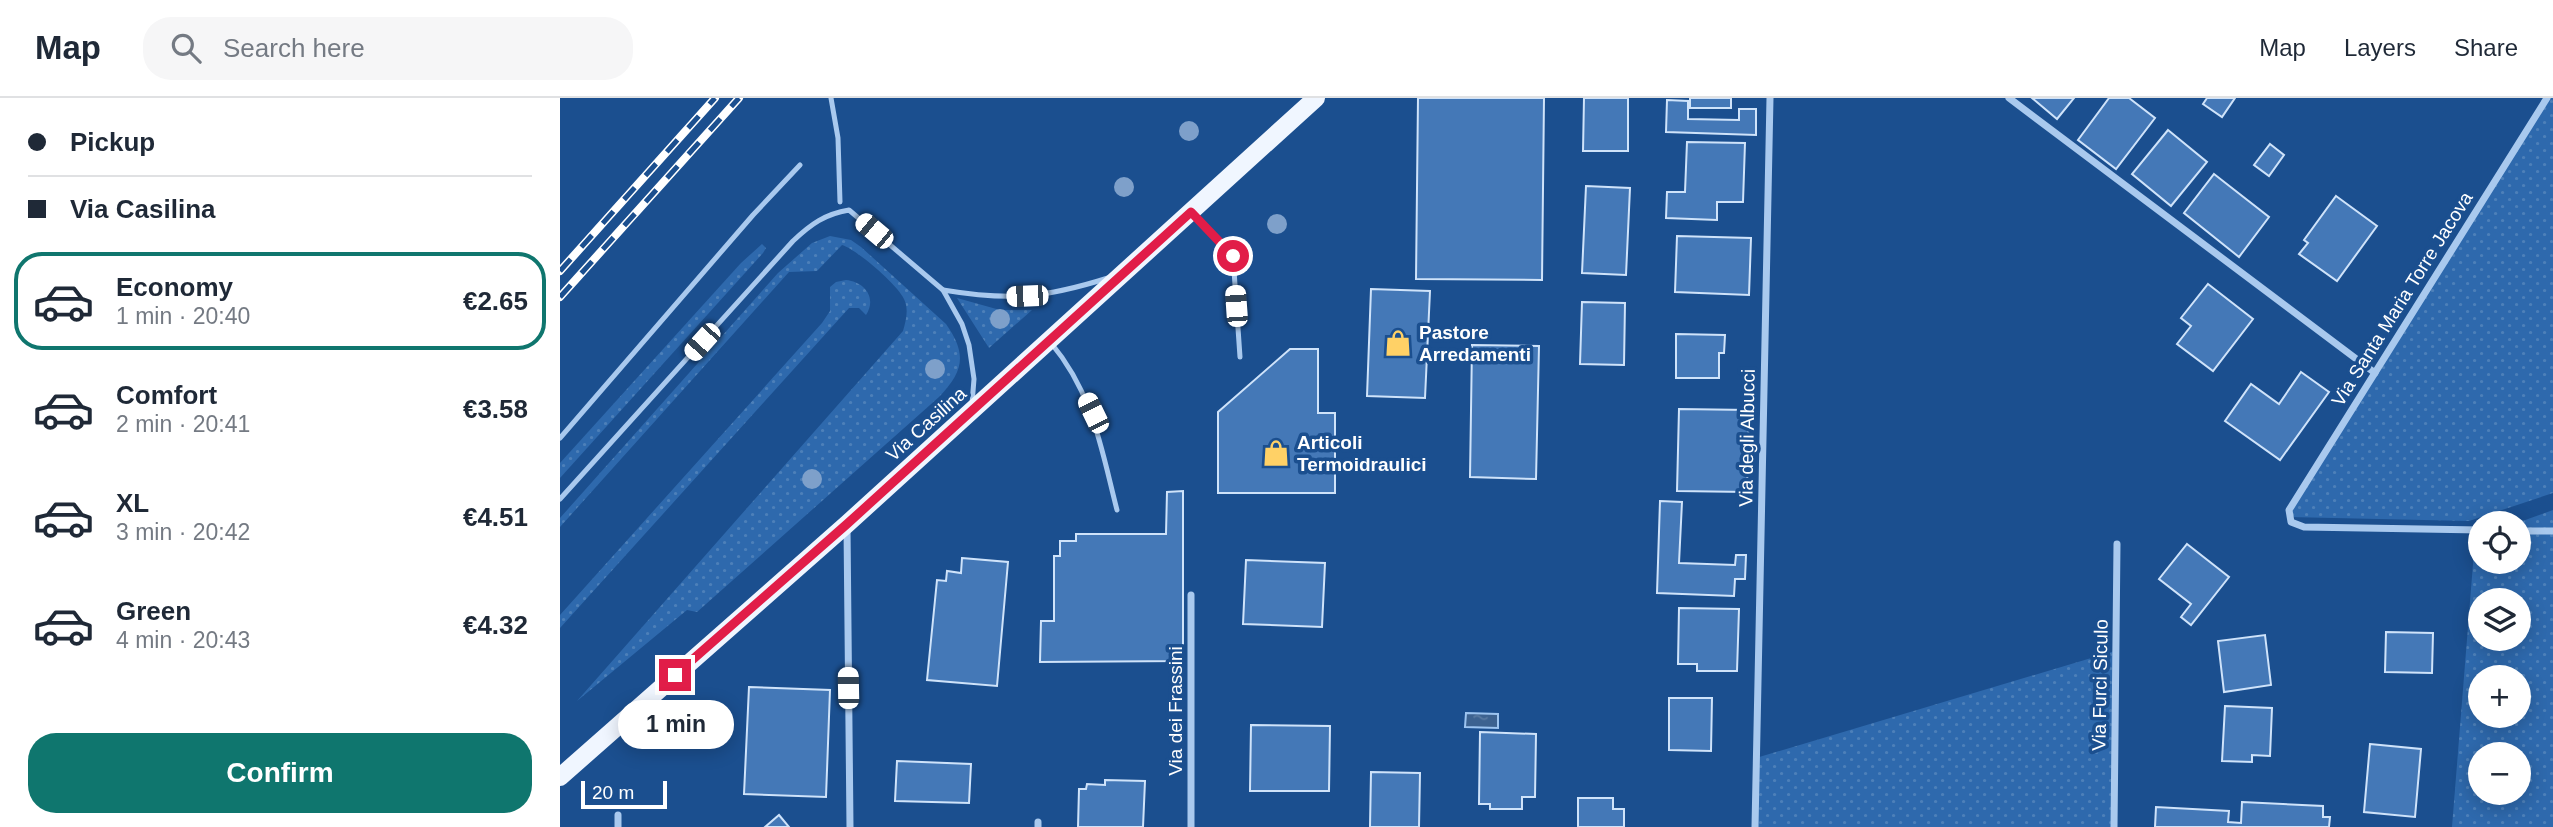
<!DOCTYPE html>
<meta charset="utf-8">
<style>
body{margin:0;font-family:Helvetica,sans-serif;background:#f6f6f7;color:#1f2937;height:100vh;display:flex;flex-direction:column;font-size:26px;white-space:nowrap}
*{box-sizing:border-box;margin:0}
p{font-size:23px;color:#747a83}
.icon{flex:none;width:38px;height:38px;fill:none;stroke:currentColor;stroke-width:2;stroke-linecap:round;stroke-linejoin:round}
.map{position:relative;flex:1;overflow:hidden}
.panel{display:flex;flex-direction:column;background:#fff;width:560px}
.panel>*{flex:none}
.hud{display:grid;align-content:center;height:154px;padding:0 28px;background:#fff}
.controls{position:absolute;left:1908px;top:413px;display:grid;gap:14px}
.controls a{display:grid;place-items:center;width:63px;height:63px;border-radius:50%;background:#fff;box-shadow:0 4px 18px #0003;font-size:35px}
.scale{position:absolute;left:21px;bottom:18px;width:86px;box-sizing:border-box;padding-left:7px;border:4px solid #fff;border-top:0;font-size:19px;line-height:24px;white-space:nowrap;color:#fff;-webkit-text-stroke:5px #1b4f8f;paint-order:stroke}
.end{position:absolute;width:32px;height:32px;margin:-16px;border:9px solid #e11d48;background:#fff;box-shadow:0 0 0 4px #fff}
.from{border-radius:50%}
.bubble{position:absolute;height:49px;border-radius:24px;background:#fff;box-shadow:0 4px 18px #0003;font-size:23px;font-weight:800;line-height:49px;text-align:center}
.car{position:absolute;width:21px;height:42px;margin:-21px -10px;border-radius:9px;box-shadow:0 0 5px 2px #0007;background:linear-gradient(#fff 24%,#345 0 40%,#fff 0 76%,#345 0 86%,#fff 0)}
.hud b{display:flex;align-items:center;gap:24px;height:66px;font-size:26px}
.hud b+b{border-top:2px solid #e0e1e3}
.hud i{width:18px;height:18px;background:#1f2937}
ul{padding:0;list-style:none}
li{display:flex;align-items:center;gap:21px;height:98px;margin:0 14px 10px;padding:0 14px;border:4px solid transparent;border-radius:28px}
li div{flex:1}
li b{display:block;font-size:26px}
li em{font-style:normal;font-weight:800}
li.current{border-color:#0f766e}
li>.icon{width:63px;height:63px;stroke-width:1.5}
.action{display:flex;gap:14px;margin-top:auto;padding:14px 28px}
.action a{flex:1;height:80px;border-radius:28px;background:#0f766e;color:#fff;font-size:28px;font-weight:800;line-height:80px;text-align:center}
header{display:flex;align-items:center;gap:42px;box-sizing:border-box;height:98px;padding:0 35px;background:#fff;border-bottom:2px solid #e0e1e3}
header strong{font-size:33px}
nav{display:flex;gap:38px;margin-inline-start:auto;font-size:24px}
.search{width:490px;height:63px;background:#f6f6f7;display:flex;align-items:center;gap:18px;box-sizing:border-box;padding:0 24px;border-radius:28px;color:#747a83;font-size:26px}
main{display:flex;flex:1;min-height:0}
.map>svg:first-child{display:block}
</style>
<header>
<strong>Map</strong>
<div class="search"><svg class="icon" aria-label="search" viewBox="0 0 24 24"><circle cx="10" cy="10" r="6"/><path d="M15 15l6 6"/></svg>Search here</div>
<nav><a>Map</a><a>Layers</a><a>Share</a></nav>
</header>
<main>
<section class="panel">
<div class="hud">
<b><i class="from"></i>Pickup</b>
<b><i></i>Via Casilina</b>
</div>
<ul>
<li class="current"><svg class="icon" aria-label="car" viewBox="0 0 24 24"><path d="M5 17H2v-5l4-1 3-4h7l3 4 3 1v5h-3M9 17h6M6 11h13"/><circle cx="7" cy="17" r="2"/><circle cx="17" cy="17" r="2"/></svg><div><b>Economy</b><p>1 min · 20:40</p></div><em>€2.65</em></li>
<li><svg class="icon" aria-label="car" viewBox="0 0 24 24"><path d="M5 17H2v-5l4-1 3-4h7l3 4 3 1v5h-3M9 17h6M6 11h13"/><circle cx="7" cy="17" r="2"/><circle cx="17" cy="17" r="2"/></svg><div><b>Comfort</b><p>2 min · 20:41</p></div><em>€3.58</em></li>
<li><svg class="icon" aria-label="car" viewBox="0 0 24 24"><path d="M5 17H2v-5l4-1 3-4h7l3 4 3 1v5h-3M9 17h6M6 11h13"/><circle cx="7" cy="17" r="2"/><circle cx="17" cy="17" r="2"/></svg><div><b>XL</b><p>3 min · 20:42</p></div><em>€4.51</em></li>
<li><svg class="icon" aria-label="car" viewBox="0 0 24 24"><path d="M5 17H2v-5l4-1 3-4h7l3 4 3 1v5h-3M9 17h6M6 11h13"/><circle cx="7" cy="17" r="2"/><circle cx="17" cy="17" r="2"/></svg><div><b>Green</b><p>4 min · 20:43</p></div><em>€4.32</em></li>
</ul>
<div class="action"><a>Confirm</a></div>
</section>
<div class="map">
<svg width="1993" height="729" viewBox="0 0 1993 729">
<defs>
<pattern id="grass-dots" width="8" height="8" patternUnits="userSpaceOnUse" patternTransform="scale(1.75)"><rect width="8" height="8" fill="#2e69ad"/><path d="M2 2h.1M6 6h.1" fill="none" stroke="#4d80b9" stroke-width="1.8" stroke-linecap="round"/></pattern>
<pattern id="water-ripples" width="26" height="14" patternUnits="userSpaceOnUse" patternTransform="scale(1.75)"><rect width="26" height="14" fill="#3c6290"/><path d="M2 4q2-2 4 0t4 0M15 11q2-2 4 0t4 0" fill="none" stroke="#597aa1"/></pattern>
</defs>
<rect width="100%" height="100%" fill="#1b4f8f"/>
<g fill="url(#grass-dots)" fill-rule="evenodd">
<path d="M1987 0H1993V395L1909 423 1729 419 1732 406Z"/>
<path d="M270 138 291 142 301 149 386 226C407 256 404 273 379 299L137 514 127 512 17 603 343 233C346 223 349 211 344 201 337 186 296 151 282 147L257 173 229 174 0 429V420L218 175 252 145Z"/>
<path d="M202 146 206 150 203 155 0 380V365L181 165Z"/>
<path d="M286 182C305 184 317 200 306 217L299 210H289L0 530V517L262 225 270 213V189L276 184Z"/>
<path d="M397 200 440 212H472L429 250Z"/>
<path d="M1993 412V729H1892L1915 441 1920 439V464H1958L1957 425ZM1920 502H1958V541H1920ZM1920 579H1958V618H1920ZM1920 656H1958V695H1920Z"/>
<path d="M1558 552 1555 729H1195L1196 660Z"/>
</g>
<path fill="url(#water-ripples)" stroke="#9cc4f0" stroke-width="2" d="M906 615 938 616V630L905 629Z"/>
<g fill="#4478b7" stroke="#cfe3fa" stroke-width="2">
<path d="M858 0H984L982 182 856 181Z"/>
<path d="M1024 0H1068V53H1023Z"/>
<rect x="1130" y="0" width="41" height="10"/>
<path d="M1472 0H1514L1497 21Z"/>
<path d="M1549 0H1569L1595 20 1556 71 1518 42Z"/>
<path d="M1647 0H1675L1662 19 1643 6Z"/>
<path d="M1107 2 1128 3V21L1179 22V11H1196V37L1106 34Z"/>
<path d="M1608 32 1647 64 1611 108 1572 76Z"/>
<path d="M1127 44 1185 45 1183 104H1157V122L1106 120 1107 94H1125Z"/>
<path d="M1710 46 1724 57 1709 78 1694 67Z"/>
<path d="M1654 76 1709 119 1679 159 1624 115Z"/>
<path d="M1026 88 1070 90 1066 177 1022 175Z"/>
<path d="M1776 98 1817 128 1777 183 1739 156 1748 145 1744 142Z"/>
<path d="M1117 138 1191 140 1189 197 1115 194Z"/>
<path d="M1648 186 1693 221 1653 273 1617 246 1631 228 1621 220Z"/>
<path d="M811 191 870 193 865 300 807 298Z"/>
<path d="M1022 204 1065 205 1064 267 1020 266Z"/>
<path d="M1116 236 1165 237 1164 255H1159V280H1116Z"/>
<path d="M912 247 979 248 976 381 910 379Z"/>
<path d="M730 251H758V315H775V395H658V314Z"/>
<path d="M1741 274 1769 294 1720 362 1665 323 1691 286 1719 306Z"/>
<path d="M1119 311 1189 312 1187 394 1117 393Z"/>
<path d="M623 393V563L480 564 481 523H494V458H500V443H516V436H606L607 394Z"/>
<path d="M1100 403 1122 404 1119 465 1175 467 1176 457H1186L1185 481H1175L1174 498 1097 495Z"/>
<path d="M1627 446 1669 479 1631 527 1621 519 1631 506 1599 481Z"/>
<path d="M402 460 448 464 437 588 367 582 377 482 386 483 387 473 401 475Z"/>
<path d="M686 462 765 465 762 529 683 526Z"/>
<path d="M1119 510 1179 511 1177 573H1137V566H1118Z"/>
<path d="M1826 534 1873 535 1872 575 1825 574Z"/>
<path d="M1705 537 1711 587 1664 594 1658 543Z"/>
<path d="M189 589 270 592 266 699 184 696Z"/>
<path d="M1109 600H1152L1151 653 1109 652Z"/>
<path d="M1665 608 1712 610 1710 658 1692 657V664L1662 663Z"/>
<path d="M691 627 770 628 769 693H690Z"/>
<path d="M920 634 976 636 975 699H962V711H930V706H919Z"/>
<path d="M1810 646 1861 651 1855 719 1804 714Z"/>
<path d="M337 663 411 666 409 705 335 703Z"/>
<path d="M811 674 860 675 859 729H810Z"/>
<path d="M545 682 585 683 583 729H518L519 691H526L527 686 545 687Z"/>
<path d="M1018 700H1053V711H1064V729H1018Z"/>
<path d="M1682 704 1763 708V719H1770L1769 729H1595L1596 709 1669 713 1668 724 1681 725Z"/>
<path d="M219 717 229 729H205Z"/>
</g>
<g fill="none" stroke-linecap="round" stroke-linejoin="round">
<g stroke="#a9c9ee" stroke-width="5">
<path d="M271 0 278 40 280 104"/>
<path d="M633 116 673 158 680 259"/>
<path d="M383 192C449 203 485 200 548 180"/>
<path d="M491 245C533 295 541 350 557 412"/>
<path d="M0 340 193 117 240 67"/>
<path d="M0 401 233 143C251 126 265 116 289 112L383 192 402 226 409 247 414 281 412 306"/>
</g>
<g stroke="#a9c9ee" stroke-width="7">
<path d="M1449 0 1815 275"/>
<path d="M287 429 290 729"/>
<path d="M1920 432 1744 429 1731 424 1729 412 1987 0"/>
<path d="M1958 433H1993"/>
<path d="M631 497V729"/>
<path d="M58 717V729"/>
<path d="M478 729V724"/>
<path d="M1195 729 1210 0"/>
<path d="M1554 729 1557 446"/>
</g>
<path stroke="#f0f6ff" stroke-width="18" d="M0 679 287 426 756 0"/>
<defs>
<g id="rail">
<path d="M0 173 155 0"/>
<path d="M0 199 179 0"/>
</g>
</defs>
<use href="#rail" stroke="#fff" stroke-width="8"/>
<use href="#rail" stroke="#1b4f8f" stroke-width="5" stroke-dasharray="16" stroke-linecap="butt"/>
</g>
<g fill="#7ea0ca">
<circle cx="629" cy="33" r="10"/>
<circle cx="564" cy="89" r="10"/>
<circle cx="717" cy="126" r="10"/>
<circle cx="440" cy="221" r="10"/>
<circle cx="375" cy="271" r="10"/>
<circle cx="252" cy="381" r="10"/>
</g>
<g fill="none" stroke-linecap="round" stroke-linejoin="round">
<path stroke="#e11d48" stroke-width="9" d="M115 577 287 426 631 114 673 158"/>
</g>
<defs>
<symbol id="shop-bare" viewBox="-9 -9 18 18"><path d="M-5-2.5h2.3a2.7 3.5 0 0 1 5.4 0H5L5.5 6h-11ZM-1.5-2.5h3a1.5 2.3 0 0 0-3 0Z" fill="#ffd166" stroke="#1b4f8f" stroke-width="2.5" paint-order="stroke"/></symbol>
</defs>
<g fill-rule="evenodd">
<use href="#shop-bare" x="819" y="226" width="38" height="38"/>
<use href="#shop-bare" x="697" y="336" width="38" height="38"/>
</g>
<g text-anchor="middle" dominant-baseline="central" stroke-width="7" stroke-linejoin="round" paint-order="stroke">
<g font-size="19" fill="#fff" stroke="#1b4f8f">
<text transform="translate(1842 201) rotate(-58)">Via Santa Maria Torre Jacova</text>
<text transform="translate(366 326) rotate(-42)">Via Casilina</text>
<text transform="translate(1187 340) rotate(-89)">Via degli Albucci</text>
<text transform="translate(1540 587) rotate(-89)">Via Furci Siculo</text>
<text transform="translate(615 613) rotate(-90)">Via dei Frassini</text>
</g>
<g font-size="19" font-weight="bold" fill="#fff" stroke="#1b4f8f" text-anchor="start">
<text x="859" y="234">Pastore<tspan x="859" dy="22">Arredamenti</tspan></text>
<text x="737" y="344">Articoli<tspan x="737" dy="22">Termoidraulici</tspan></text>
</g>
</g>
</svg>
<div class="controls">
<a><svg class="icon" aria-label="locate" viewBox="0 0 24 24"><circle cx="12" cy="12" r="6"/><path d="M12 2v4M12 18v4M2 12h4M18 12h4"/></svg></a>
<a><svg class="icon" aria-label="layers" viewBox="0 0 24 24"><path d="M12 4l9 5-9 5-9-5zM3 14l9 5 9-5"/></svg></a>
<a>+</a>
<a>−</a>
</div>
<div class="scale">20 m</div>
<i class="end from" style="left:673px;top:158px"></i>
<i class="end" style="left:115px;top:577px"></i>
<div class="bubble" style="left:58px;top:602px;width:116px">1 min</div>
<i class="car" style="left:314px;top:133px;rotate:310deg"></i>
<i class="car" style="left:467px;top:198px;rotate:268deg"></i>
<i class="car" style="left:676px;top:208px;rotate:356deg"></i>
<i class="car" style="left:142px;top:244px;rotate:222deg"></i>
<i class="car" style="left:533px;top:315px;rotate:334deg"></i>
<i class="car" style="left:288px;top:590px;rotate:359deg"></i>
</div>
</main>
